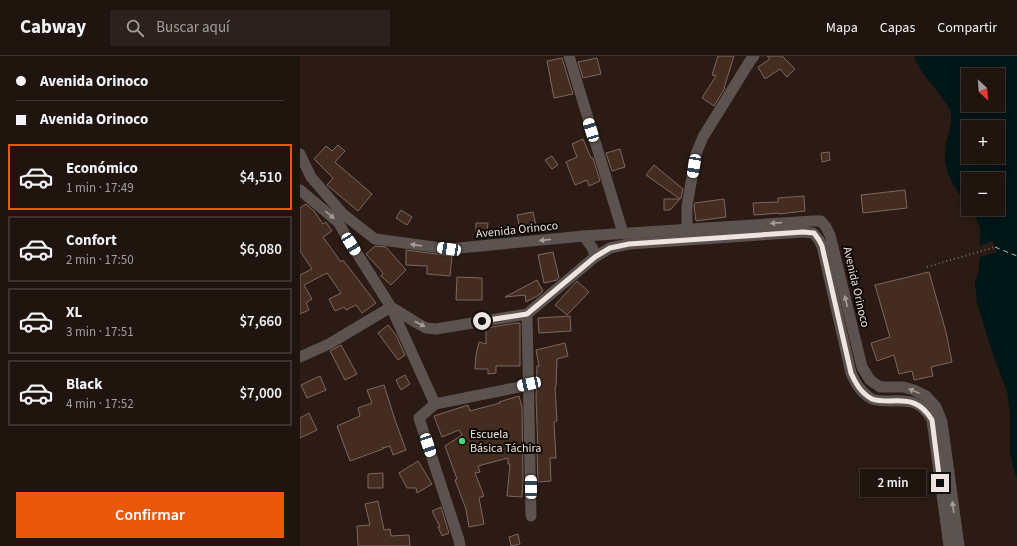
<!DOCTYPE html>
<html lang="es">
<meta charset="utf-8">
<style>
body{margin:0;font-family:"Source Sans 3",sans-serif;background:#2d211d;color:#f1f3f6;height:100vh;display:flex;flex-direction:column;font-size:15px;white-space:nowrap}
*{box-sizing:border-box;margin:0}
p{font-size:13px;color:#a29e9e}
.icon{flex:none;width:22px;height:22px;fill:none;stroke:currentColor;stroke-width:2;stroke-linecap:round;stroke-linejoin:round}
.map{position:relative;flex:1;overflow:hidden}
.side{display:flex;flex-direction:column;background:#20140f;width:300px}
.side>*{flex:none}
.top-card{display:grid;align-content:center;height:88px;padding:0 16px;background:#20140f}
.needle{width:26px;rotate:154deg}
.controls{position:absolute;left:661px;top:12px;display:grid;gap:8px}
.controls a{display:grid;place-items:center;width:44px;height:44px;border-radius:0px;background:#20140f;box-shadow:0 2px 10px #0003,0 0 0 1px #3d332f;font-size:20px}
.end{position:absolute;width:18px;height:18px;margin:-9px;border:5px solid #efe4df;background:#111;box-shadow:0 0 0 2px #111}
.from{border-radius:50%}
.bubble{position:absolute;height:28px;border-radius:0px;background:#20140f;box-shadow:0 2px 10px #0003,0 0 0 1px #3d332f;font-size:13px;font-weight:600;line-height:28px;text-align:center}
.car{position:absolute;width:12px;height:24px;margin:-12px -6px;border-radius:5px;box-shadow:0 0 3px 1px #0007;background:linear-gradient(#fff 24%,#345 0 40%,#fff 0 76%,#345 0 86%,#fff 0)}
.top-card b{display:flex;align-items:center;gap:14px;height:38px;font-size:15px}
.top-card b+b{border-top:1px solid #3d332f}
.top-card i{width:10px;height:10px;background:#f1f3f6}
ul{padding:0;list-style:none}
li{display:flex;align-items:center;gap:12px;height:66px;margin:0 8px 6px;padding:0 8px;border:2px solid #3d332f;border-radius:0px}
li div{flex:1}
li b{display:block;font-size:15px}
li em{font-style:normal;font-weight:600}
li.current{border-color:#ea580c}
li>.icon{width:36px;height:36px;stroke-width:1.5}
.action{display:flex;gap:8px;margin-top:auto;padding:8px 16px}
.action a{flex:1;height:46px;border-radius:0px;background:#ea580c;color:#fff;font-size:16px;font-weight:600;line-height:46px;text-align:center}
header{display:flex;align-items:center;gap:24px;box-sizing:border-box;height:56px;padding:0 20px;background:#20140f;border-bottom:1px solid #3d332f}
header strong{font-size:19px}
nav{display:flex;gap:22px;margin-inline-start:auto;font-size:14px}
.search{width:280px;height:36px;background:#2d211d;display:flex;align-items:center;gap:10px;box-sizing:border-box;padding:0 14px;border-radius:0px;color:#a29e9e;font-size:15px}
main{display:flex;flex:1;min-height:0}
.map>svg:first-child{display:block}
</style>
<header>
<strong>Cabway</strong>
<div class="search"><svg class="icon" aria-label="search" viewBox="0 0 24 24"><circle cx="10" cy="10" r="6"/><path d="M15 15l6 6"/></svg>Buscar aquí</div>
<nav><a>Mapa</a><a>Capas</a><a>Compartir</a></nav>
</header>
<main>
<section class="side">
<div class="top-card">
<b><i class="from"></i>Avenida Orinoco</b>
<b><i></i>Avenida Orinoco</b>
</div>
<ul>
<li class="current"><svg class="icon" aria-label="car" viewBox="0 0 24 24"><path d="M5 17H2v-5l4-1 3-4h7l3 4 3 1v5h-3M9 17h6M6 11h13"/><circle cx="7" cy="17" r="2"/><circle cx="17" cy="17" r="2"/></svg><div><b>Económico</b><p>1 min · 17:49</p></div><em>$4,510</em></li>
<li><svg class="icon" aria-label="car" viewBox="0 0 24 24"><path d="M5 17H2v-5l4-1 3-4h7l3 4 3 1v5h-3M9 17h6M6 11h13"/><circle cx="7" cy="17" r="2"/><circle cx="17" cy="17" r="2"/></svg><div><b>Confort</b><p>2 min · 17:50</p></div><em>$6,080</em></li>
<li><svg class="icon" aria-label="car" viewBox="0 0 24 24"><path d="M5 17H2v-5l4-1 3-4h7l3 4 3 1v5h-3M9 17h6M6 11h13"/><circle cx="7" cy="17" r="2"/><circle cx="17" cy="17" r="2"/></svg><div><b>XL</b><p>3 min · 17:51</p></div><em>$7,660</em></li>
<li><svg class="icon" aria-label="car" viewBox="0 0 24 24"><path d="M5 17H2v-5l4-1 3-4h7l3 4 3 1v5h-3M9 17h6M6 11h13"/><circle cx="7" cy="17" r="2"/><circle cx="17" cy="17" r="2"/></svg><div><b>Black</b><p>4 min · 17:52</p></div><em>$7,000</em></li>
</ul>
<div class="action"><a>Confirmar</a></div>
</section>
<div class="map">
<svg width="717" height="490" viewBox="0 0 717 490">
<rect width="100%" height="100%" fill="#2b1b14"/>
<path fill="#001617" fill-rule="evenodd" d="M614 0H717V422L715 418 710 398V358L707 335 694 301 677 247 675 226 679 214 680 173 674 157 671 153H698V123H668V149C653 130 641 113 646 87 648 76 654 66 650 54 647 48 642 42 638 36 629 25 619 14 614 0ZM668 19H698V49H668ZM668 71H698V101H668Z"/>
<path fill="#2b1b14" d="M693 185 697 196 677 202 678 190Z"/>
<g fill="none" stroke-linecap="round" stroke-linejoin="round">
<path stroke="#85cdce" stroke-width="1" stroke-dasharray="5 4" stroke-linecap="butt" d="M695 191 717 200"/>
</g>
<g fill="#452c20" stroke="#7b685f">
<path d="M418 0H434L424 32H425L414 50 402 42 416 20 412 19Z"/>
<path d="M467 0H482L495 13 487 21 480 13 465 23 458 11 470 3Z"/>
<path d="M262 2 273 38 254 42 247 5Z"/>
<path d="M297 2 301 18 283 22 278 6Z"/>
<path d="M283 83 291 102H293L300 125 289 130 287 124 275 129 266 106 277 101 272 88Z"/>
<path d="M38 89 45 95 35 106 72 138 58 155 27 129 33 122 14 103 26 90 32 95Z"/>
<path d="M320 93 325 111 312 115 306 97Z"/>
<path d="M529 96 530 104 522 106 521 97Z"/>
<path d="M252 100 258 109 252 113 245 104Z"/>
<path d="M354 109 383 133 381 142 370 154H364V143H380L346 119Z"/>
<path d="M605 134 607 152 563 157 561 139Z"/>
<path d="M504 140 505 155 479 158V157L454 159 453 147 478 146V142Z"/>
<path d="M424 143 426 161 396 165 394 150 395 147Z"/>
<path d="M6 148 14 155 23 168 26 166 32 175 23 181 41 206 43 204 76 247 62 257 56 249 46 254 44 251 35 255 29 243 41 237 27 217 4 229 12 243 6 247 9 254 0 258V219L12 213 0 195V152Z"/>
<path d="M101 154 112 161 107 169 96 162Z"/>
<path d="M233 156 237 174 221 177 217 159Z"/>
<path d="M176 167H188L187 177 176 176Z"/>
<path d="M75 190 86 191 106 214 91 229 81 220 83 217 66 198Z"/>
<path d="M106 194 152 200 150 220 127 218V210L106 209Z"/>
<path d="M253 196 259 222 257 224 244 227 238 199Z"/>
<path d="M629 216 646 276 652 306 631 311 633 320 614 324 612 315 599 318 594 299 577 305 571 287 590 281 575 229Z"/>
<path d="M157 221 182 222V244H156Z"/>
<path d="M237 224 243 235 239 239 226 246 225 239 205 241Z"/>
<path d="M277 225 289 236 267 259 255 249Z"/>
<path d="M270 260 271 275 239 277 238 262Z"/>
<path d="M216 267H220V310H196V317L188 318V313H175L176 299 179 286 186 288V272Z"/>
<path d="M88 269 96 279 105 299 98 304 78 277Z"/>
<path d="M265 287 268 300 257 303 256 331H255L257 365 254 366 256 402H250L251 425 238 426 237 395 238 394 236 341 237 310H239L236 294Z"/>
<path d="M41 289 57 318 45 324 30 295Z"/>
<path d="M105 319 110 328 101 334 96 324Z"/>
<path d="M20 320 26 334 7 342 1 329Z"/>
<path d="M84 329 95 364 106 394 93 399 90 390 83 392V391V393L50 405 37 370 60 360 58 352 72 347 67 334Z"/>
<path d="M219 340 222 351 223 423 222 441 207 440 210 408H208V402L178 410 180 416 175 417 184 440 179 442 184 468 169 471 166 453 155 424 157 423 145 390 162 379 159 374 142 381 134 360 168 349 170 355 200 347 199 346Z"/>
<path d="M9 357 17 374 0 382V362Z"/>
<path d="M118 405 132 428 117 437 116 432H107L99 417Z"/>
<path d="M83 417V432H68V418Z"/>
<path d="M78 445 84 474 90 473 91 480 109 479 110 490H58L57 470 70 469 65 448Z"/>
<path d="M141 451 149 477 142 480 138 471H140L132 455Z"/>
<path d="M218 478 220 488 211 490 209 481Z"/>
</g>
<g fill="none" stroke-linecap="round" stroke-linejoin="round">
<path stroke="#746660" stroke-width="2" stroke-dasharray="1 3" stroke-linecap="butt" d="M627 211 695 191"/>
<g stroke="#5c5351" stroke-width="11">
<path d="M269 0 323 177"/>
<path d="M0 98 11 121 43 158 75 183 149 193 284 180 513 165H521L526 171 530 179 562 311 570 324 580 331H603L614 334 626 340 636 351 642 366 659 490"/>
<path d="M0 134 38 166 51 188 91 251 117 267 126 272 136 273 227 258 295 201 293 193 284 180"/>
<path d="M387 174V150L396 98 403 81 450 5 454 0"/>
<path d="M295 201 310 192 329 188 503 176 513 177 519 184 522 190 551 317C556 328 561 337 572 343 577 345 585 345 590 345 610 344 622 345 632 364L649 490"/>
<path d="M227 258 231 460"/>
<path d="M0 301 29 288 91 251 135 348 229 329"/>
<path d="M135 348 119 362 159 484 160 490"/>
</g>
</g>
<defs><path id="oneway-solid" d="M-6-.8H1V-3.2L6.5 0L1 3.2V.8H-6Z"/></defs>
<g fill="#a69c98">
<use href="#oneway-solid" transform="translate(30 159) rotate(39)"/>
<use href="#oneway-solid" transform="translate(476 167) rotate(176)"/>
<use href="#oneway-solid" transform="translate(245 184) rotate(174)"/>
<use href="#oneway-solid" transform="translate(116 189) rotate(-172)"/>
<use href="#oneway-solid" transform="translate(546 245) rotate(-103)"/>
<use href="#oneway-solid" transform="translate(120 268) rotate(28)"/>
<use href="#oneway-solid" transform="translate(614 335) rotate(-158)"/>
<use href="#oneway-solid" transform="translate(653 451) rotate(-98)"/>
</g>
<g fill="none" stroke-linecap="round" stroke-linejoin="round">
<path stroke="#efe4df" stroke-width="5" d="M182 265 227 258 295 201 310 192 329 188 503 176 514 177 519 184 522 190 551 317C556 328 561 337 572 343 577 345 585 345 590 345 610 344 621 346 632 364L640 427"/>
</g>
<circle fill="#42d77b" stroke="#0e0805" stroke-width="1.5" cx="162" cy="385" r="4"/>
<g text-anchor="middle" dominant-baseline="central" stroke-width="4" stroke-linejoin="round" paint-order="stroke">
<g font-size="12" fill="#efe4df" stroke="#0e0805">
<text transform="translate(217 174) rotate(-6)">Avenida Orinoco</text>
<text transform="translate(556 231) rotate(77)">Avenida Orinoco</text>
</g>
<g font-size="12" fill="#efe4df" stroke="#0e0805" text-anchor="start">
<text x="170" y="378">Escuela<tspan x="170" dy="14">Básica Táchira</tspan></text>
</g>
</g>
</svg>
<div class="controls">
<a><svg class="needle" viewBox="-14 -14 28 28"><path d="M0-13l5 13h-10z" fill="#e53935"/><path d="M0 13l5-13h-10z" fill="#a29e9e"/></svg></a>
<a>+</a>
<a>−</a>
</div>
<i class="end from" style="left:182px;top:265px"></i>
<i class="end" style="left:640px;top:427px"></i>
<div class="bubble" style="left:560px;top:413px;width:66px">2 min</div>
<i class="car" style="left:291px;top:74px;rotate:343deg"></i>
<i class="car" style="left:394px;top:110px;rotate:189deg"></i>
<i class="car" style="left:51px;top:188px;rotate:148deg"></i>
<i class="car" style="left:149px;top:193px;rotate:279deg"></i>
<i class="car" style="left:229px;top:328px;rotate:258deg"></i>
<i class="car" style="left:128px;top:389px;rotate:162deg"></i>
<i class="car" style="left:231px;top:431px;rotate:359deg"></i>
</div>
</main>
